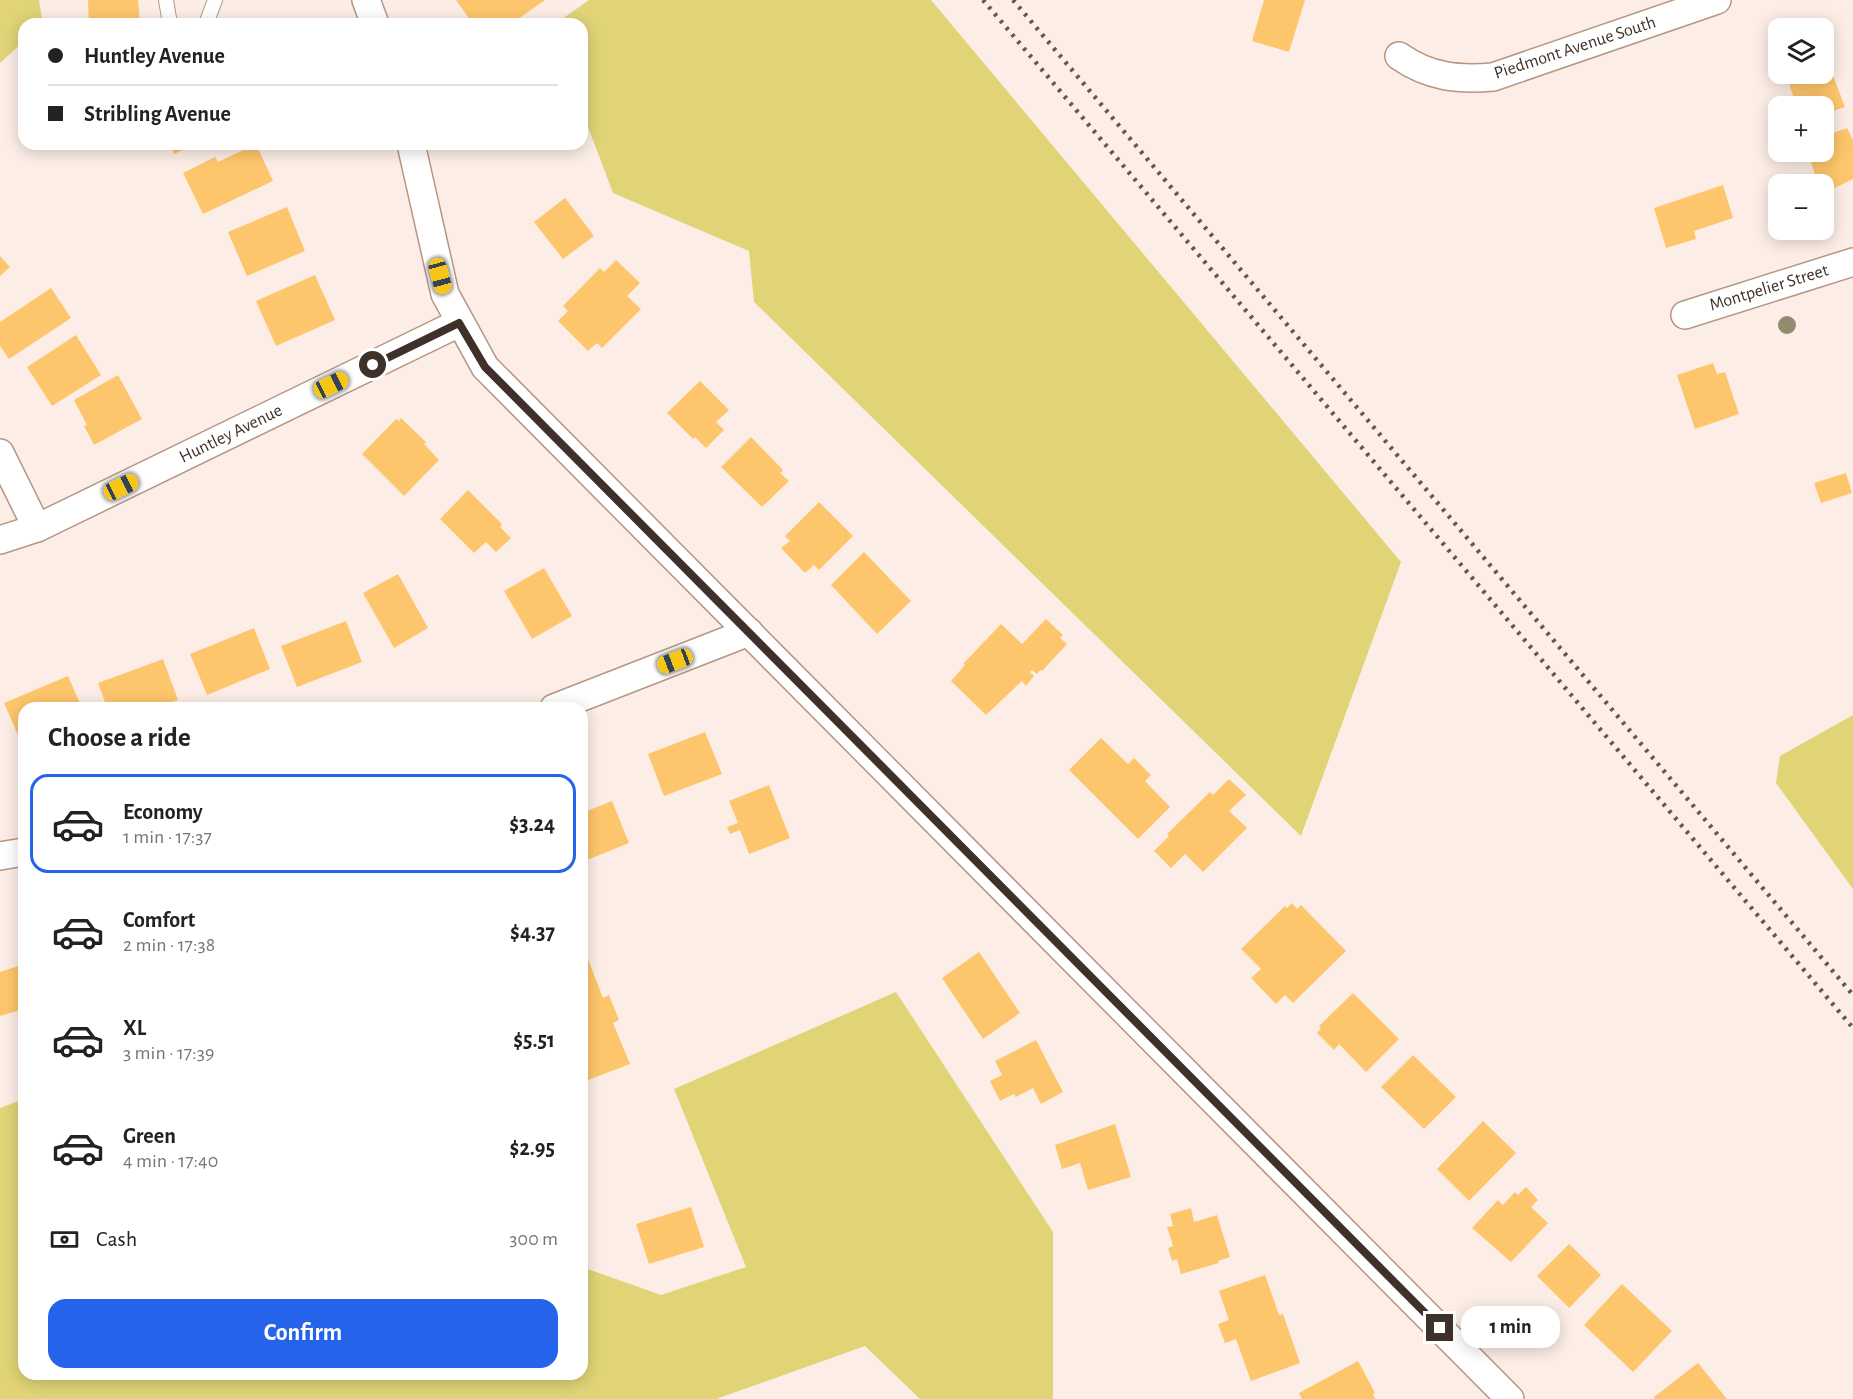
<!DOCTYPE html>
<meta charset="utf-8">
<style>
body{margin:0;font-family:"Alegreya Sans",sans-serif;background:#f6f6f6;color:#222;height:100vh;display:flex;flex-direction:column;font-size:22px;white-space:nowrap}
*{box-sizing:border-box;margin:0}
p{font-size:20px;color:#767676}
.icon{flex:none;width:33px;height:33px;fill:none;stroke:currentColor;stroke-width:2;stroke-linecap:round;stroke-linejoin:round}
.map{position:relative;flex:1;overflow:hidden}
.sheet{position:absolute;left:18px;top:702px;width:570px;height:678px;display:flex;flex-direction:column;background:#fff;border-radius:18px;box-shadow:0 3px 15px #0003}
.sheet>*{flex:none}
.guide{position:absolute;left:18px;top:18px;width:570px;height:132px;border-radius:18px;box-shadow:0 3px 15px #0003;display:grid;align-content:center;height:132px;padding:0 30px;background:#fff}
.fabs{position:absolute;left:1768px;top:18px;display:grid;gap:12px}
.fabs a{display:grid;place-items:center;width:66px;height:66px;border-radius:12px;background:#fff;box-shadow:0 3px 15px #0003;font-size:30px}
.end{position:absolute;width:27px;height:27px;margin:-14px;border:8px solid #3e3129;background:#fff;box-shadow:0 0 0 3px #fff}
.from{border-radius:50%}
.bubble{position:absolute;height:42px;border-radius:18px;background:#fff;box-shadow:0 3px 15px #0003;font-size:20px;font-weight:700;line-height:42px;text-align:center}
.car{position:absolute;width:18px;height:36px;margin:-18px -9px;border-radius:8px;box-shadow:0 0 4px 2px #0007;background:linear-gradient(#f5c518 24%,#345 0 40%,#f5c518 0 76%,#345 0 86%,#f5c518 0)}
.guide b{display:flex;align-items:center;gap:21px;height:57px;font-size:22px}
.guide b+b{border-top:2px solid #e0e0e0}
.guide i{width:15px;height:15px;background:#222}
ul{padding:0;list-style:none}
li{display:flex;align-items:center;gap:18px;height:99px;margin:0 12px 9px;padding:0 18px;border:3px solid transparent;border-radius:18px}
li div{flex:1}
li b{display:block;font-size:22px}
li em{font-style:normal;font-weight:700}
li.current{border-color:#2563eb}
li>.icon{width:54px;height:54px;stroke-width:1.5}
h2{padding:0 30px;font-size:27px;line-height:72px}
.pay{display:flex;align-items:center;gap:15px;height:66px;padding:0 30px;font-size:22px}
.pay p{margin-inline-start:auto}
.primary-button{display:flex;gap:12px;margin-top:auto;padding:12px 30px}
.primary-button a{flex:1;height:69px;border-radius:18px;background:#2563eb;color:#fff;font-size:24px;font-weight:700;line-height:69px;text-align:center}
.map>svg:first-child{display:block}
</style>
<div class="map">
<svg width="1853" height="1399" viewBox="0 0 1853 1399">
<rect width="100%" height="100%" fill="#fceee6"/>
<g fill="#e0d477">
<path d="M0 0H39L43 24H24V41L0 63Z"/>
<path d="M589 0H931L1401 562 1301 836 754 302 749 251 613 193 582 111V24H555Z"/>
<path d="M1853 715V889L1776 783 1780 756Z"/>
<path d="M896 992 1053 1232V1399H920L865 1346 716 1399H0V1108L24 1099V1374H582V1267L661 1295 746 1267 674 1089Z"/>
</g>
<g fill="#fec66c">
<path d="M88 0H138L140 24H89Z"/>
<path d="M456 0H545L511 24H473Z"/>
<path d="M1264 0H1305L1289 52 1252 41Z"/>
<path d="M1824 52 1845 107 1824 114V106H1802L1800 101 1795 102 1786 74H1824Z"/>
<path d="M1847 128 1853 140V179L1824 193V184H1818L1808 153 1824 152V147L1831 145 1827 135Z"/>
<path d="M170 144H195L174 154Z"/>
<path d="M256 144 273 181 203 214 183 173 215 157 218 162Z"/>
<path d="M1723 185 1733 218 1694 231 1696 239 1666 248 1654 208Z"/>
<path d="M565 198 594 236 563 259 534 222Z"/>
<path d="M287 207 305 251 247 276 228 232Z"/>
<path d="M0 256 10 267 0 276Z"/>
<path d="M616 260 640 283 627 296 641 309 602 348 597 343 588 351 558 321 568 311 563 306 600 268 604 272Z"/>
<path d="M315 275 335 320 276 346 256 301Z"/>
<path d="M51 288 71 318 9 359 0 346V322Z"/>
<path d="M76 335 101 375 52 406 27 367Z"/>
<path d="M1713 363 1717 374 1725 372 1739 414 1695 429 1677 375Z"/>
<path d="M118 375 142 419 94 445 84 426 87 425 74 400Z"/>
<path d="M700 381 729 410 716 422 724 430 706 448 695 437 693 439 667 413Z"/>
<path d="M401 418 426 442 424 444 439 460 404 496 362 454 396 419 399 421Z"/>
<path d="M751 437 783 470 780 473 789 481 762 507 721 467Z"/>
<path d="M1846 473 1852 493 1821 503 1814 483Z"/>
<path d="M468 490 502 524 500 527 511 538 496 552 486 542 474 553 440 519Z"/>
<path d="M819 502 853 536 819 570 814 565 805 573 781 548 790 541 785 536Z"/>
<path d="M864 552 911 601 877 634 831 585Z"/>
<path d="M544 568 572 616 532 639 504 591Z"/>
<path d="M398 574 428 628 394 648 363 593Z"/>
<path d="M1046 619 1063 635 1060 638 1067 644 1042 671 1040 670 1037 674 1032 670 1030 672 1034 676 1026 686 1022 681 986 715 951 681 965 665 963 664 1001 624 1022 644Z"/>
<path d="M346 621 362 662 297 687 281 646Z"/>
<path d="M254 628 270 669 207 695 190 654Z"/>
<path d="M163 659 178 700 156 708H107L98 683Z"/>
<path d="M68 676 82 708H24V741L21 742 4 703Z"/>
<path d="M705 732 722 774 664 796 648 754Z"/>
<path d="M1101 738 1128 764 1134 758 1151 775 1145 781 1170 807 1138 839 1069 770Z"/>
<path d="M1229 779 1246 795 1229 811 1247 828 1203 872 1185 854 1171 868 1154 851 1169 836 1167 834 1210 792 1213 795Z"/>
<path d="M769 785 790 838 749 854 740 830 730 834 727 827 738 823 729 801Z"/>
<path d="M612 801 629 843 582 862V813Z"/>
<path d="M1292 903 1297 909 1301 905 1346 951 1293 1003 1285 995 1276 1004 1251 978 1261 969 1241 949 1285 906 1287 908Z"/>
<path d="M979 952 1020 1013 983 1039 942 978Z"/>
<path d="M586 954 603 998 609 995 619 1020 613 1023 630 1064 583 1082 582 1054 585 1053 582 1044V956Z"/>
<path d="M24 964V1009L0 1016V972Z"/>
<path d="M1353 993 1399 1039 1366 1072 1339 1044 1334 1050 1317 1033 1321 1028 1319 1026Z"/>
<path d="M1036 1040 1063 1092 1041 1104 1033 1088 1016 1097 1014 1094 1000 1101 990 1081 1002 1075 995 1061Z"/>
<path d="M1413 1055 1456 1097 1424 1129 1381 1087Z"/>
<path d="M1483 1121 1516 1153 1469 1201 1437 1169Z"/>
<path d="M1115 1124 1131 1177 1088 1190 1080 1163 1062 1169 1055 1145Z"/>
<path d="M1526 1187 1538 1200 1531 1207 1548 1223 1511 1262 1472 1228 1498 1200 1503 1205 1515 1192 1518 1195Z"/>
<path d="M691 1207 704 1247 649 1264 636 1224Z"/>
<path d="M1191 1208 1194 1222 1217 1215 1230 1257 1218 1261 1219 1263 1181 1274 1177 1259 1172 1261 1168 1248 1173 1246 1167 1227 1173 1226 1170 1214Z"/>
<path d="M1569 1244 1601 1275 1569 1308 1537 1276Z"/>
<path d="M1265 1275 1279 1315 1283 1314 1300 1363 1251 1381 1236 1339 1225 1343 1218 1324 1229 1320 1219 1291Z"/>
<path d="M1622 1284 1672 1331 1633 1372 1584 1325Z"/>
<path d="M1358 1361 1375 1393 1373 1394 1375 1399H1302L1299 1393Z"/>
<path d="M1698 1363 1727 1399H1655L1654 1397Z"/>
</g>
<g fill="none" stroke-linecap="round" stroke-linejoin="round">
<defs>
<g id="service">
<path d="M166 0 170 24"/>
<path d="M206 24 215 0"/>
</g>
<g id="minor">
<path d="M366 0 375 24"/>
<path d="M1399 56C1429 77 1458 80 1493 77L1717 0"/>
<path d="M411 144 445 294 485 367 1510 1399"/>
<path d="M1685 315 1853 262"/>
<path d="M0 453 37 528"/>
<path d="M0 540 37 528 459 323"/>
<path d="M554 708 749 632"/>
<path d="M0 856 24 852"/>
</g>
</defs>
<use href="#service" stroke="#b69682" stroke-width="16"/>
<use href="#minor" stroke="#b69682" stroke-width="30"/>
<use href="#service" stroke="#fff" stroke-width="14"/>
<use href="#minor" stroke="#fff" stroke-width="27"/>
<g stroke="#64574f" stroke-width="4.5" stroke-dasharray="3 6" stroke-linecap="butt">
<path d="M983 0 1853 1028"/>
<path d="M1013 0 1853 995"/>
</g>
</g>
<circle fill="#948a6e" cx="1787" cy="325" r="9"/>
<g fill="none" stroke-linecap="round" stroke-linejoin="round">
<path stroke="#3e3129" stroke-width="8" d="M373 365 459 323 485 367 1440 1328"/>
</g>
<g text-anchor="middle" dominant-baseline="central" stroke-width="4.5" stroke-linejoin="round" paint-order="stroke">
<g font-size="18" fill="#3e3129" stroke="#fff">
<text transform="translate(1575 48) rotate(-18)">Piedmont Avenue South</text>
<text transform="translate(1769 288) rotate(-17)">Montpelier Street</text>
<text transform="translate(231 434) rotate(-26)">Huntley Avenue</text>
</g>
</g>
</svg>
<div class="fabs">
<a><svg class="icon" aria-label="layers" viewBox="0 0 24 24"><path d="M12 4l9 5-9 5-9-5zM3 14l9 5 9-5"/></svg></a>
<a>+</a>
<a>−</a>
</div>
<i class="end from" style="left:373px;top:365px"></i>
<i class="end" style="left:1440px;top:1328px"></i>
<div class="bubble" style="left:1461px;top:1306px;width:99px">1 min</div>
<i class="car" style="left:440px;top:276px;rotate:165deg"></i>
<i class="car" style="left:331px;top:385px;rotate:64deg"></i>
<i class="car" style="left:121px;top:487px;rotate:64deg"></i>
<i class="car" style="left:675px;top:661px;rotate:249deg"></i>
<div class="guide">
<b><i class="from"></i>Huntley Avenue</b>
<b><i></i>Stribling Avenue</b>
</div>
<section class="sheet">
<h2>Choose a ride</h2>
<ul>
<li class="current"><svg class="icon" aria-label="car" viewBox="0 0 24 24"><path d="M5 17H2v-5l4-1 3-4h7l3 4 3 1v5h-3M9 17h6M6 11h13"/><circle cx="7" cy="17" r="2"/><circle cx="17" cy="17" r="2"/></svg><div><b>Economy</b><p>1 min · 17:37</p></div><em>$3.24</em></li>
<li><svg class="icon" aria-label="car" viewBox="0 0 24 24"><path d="M5 17H2v-5l4-1 3-4h7l3 4 3 1v5h-3M9 17h6M6 11h13"/><circle cx="7" cy="17" r="2"/><circle cx="17" cy="17" r="2"/></svg><div><b>Comfort</b><p>2 min · 17:38</p></div><em>$4.37</em></li>
<li><svg class="icon" aria-label="car" viewBox="0 0 24 24"><path d="M5 17H2v-5l4-1 3-4h7l3 4 3 1v5h-3M9 17h6M6 11h13"/><circle cx="7" cy="17" r="2"/><circle cx="17" cy="17" r="2"/></svg><div><b>XL</b><p>3 min · 17:39</p></div><em>$5.51</em></li>
<li><svg class="icon" aria-label="car" viewBox="0 0 24 24"><path d="M5 17H2v-5l4-1 3-4h7l3 4 3 1v5h-3M9 17h6M6 11h13"/><circle cx="7" cy="17" r="2"/><circle cx="17" cy="17" r="2"/></svg><div><b>Green</b><p>4 min · 17:40</p></div><em>$2.95</em></li>
</ul>
<div class="pay"><svg class="icon" aria-label="cash" viewBox="0 0 24 24"><path d="M3 7h18v10H3z"/><circle cx="12" cy="12" r="2"/></svg>Cash<p>300 m</p></div>
<div class="primary-button"><a>Confirm</a></div>
</section>
</div>
